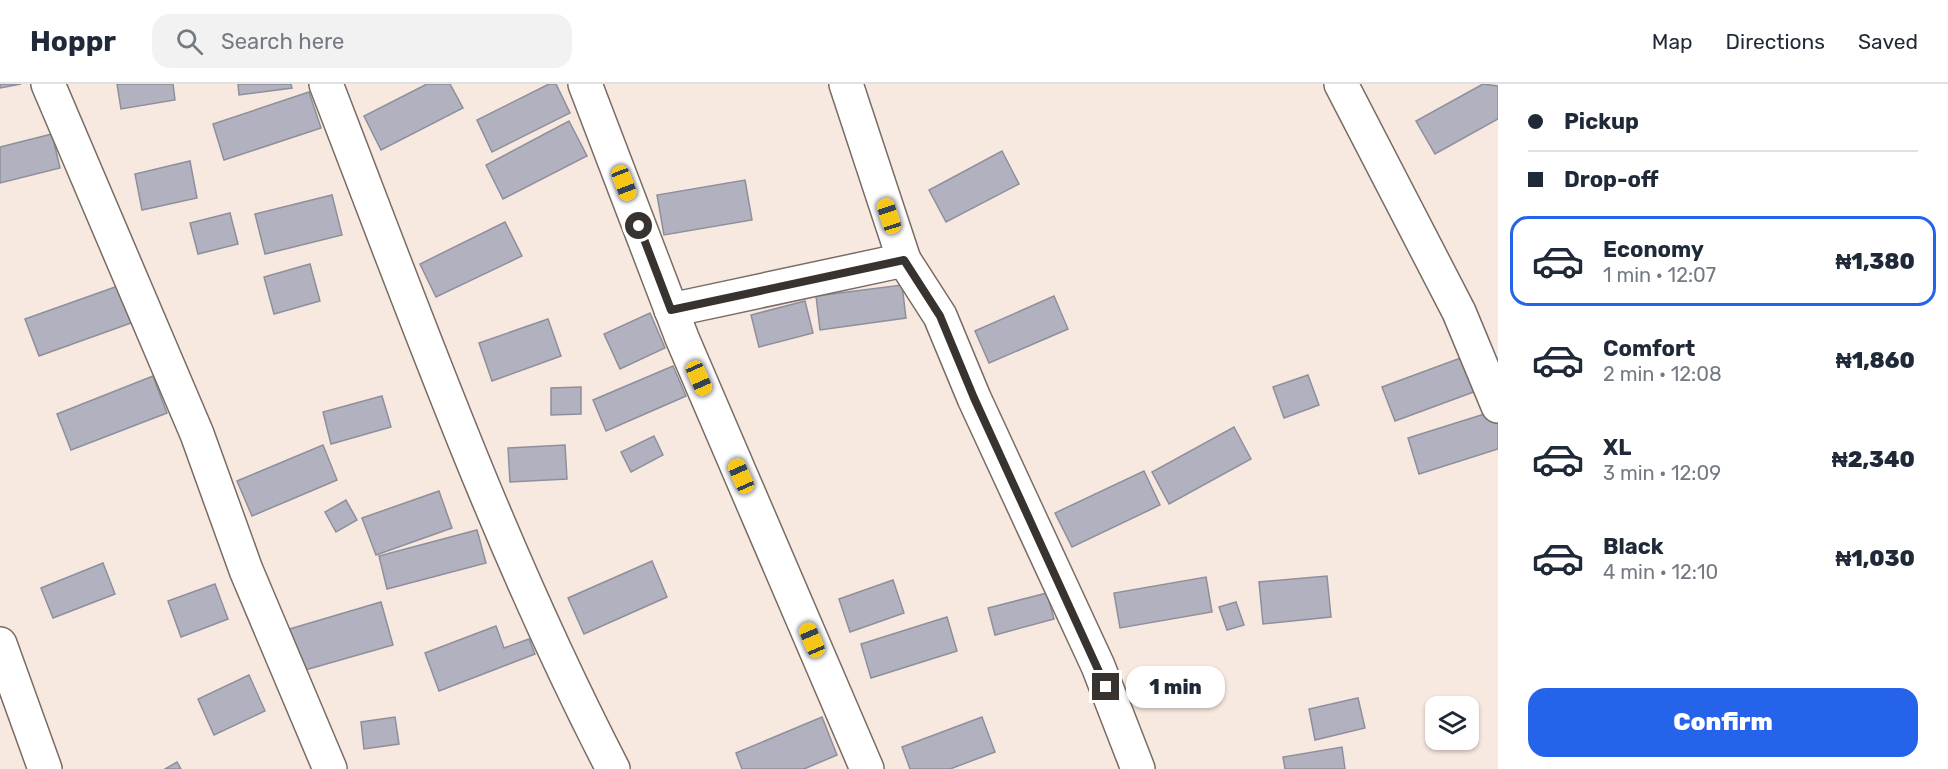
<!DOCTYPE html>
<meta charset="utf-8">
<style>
body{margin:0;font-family:Rubik,sans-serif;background:#f2f2f3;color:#1f2937;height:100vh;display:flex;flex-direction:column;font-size:22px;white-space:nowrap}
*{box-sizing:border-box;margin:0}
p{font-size:20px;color:#747a83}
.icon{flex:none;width:33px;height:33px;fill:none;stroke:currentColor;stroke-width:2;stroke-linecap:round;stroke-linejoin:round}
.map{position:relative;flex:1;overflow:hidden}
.drawer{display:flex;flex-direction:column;background:#fff;width:450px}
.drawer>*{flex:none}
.banner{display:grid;align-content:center;height:132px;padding:0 30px;background:#fff}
.buttons{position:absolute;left:1425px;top:612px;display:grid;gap:12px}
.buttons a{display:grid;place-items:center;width:54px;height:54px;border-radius:12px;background:#fff;box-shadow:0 2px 4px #0004;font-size:30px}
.end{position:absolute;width:27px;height:27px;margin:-14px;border:8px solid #38332f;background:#fff;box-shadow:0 0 0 3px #fff}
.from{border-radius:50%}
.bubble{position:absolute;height:42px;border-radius:18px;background:#fff;box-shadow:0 2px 4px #0004;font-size:20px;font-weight:800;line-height:42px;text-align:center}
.car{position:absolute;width:18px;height:36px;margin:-18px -9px;border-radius:8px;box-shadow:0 0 4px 2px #0007;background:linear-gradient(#f5c518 24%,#345 0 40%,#f5c518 0 76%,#345 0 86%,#f5c518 0)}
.banner b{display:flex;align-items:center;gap:21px;height:57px;font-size:22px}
.banner b+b{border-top:2px solid #e0e1e3}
.banner i{width:15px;height:15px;background:#1f2937}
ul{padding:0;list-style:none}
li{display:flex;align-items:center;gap:18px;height:90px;margin:0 12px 9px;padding:0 18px;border:3px solid transparent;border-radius:18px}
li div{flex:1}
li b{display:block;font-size:22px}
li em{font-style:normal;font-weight:800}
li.selected{border-color:#2563eb}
li>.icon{width:54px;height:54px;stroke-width:1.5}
.cta{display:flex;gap:12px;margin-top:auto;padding:12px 30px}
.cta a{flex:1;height:69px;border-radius:18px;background:#2563eb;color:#fff;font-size:24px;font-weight:800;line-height:69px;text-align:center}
header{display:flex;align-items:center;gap:36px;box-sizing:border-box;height:84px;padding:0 30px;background:#fff;border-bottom:2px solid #e0e1e3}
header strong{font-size:28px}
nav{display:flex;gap:33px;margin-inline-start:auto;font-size:21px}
.search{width:420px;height:54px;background:#f2f2f3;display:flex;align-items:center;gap:15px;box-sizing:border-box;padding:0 21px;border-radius:18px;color:#747a83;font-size:22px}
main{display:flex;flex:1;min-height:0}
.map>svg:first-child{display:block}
</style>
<header>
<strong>Hoppr</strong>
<div class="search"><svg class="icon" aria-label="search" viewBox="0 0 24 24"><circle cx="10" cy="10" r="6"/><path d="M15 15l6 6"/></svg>Search here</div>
<nav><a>Map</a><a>Directions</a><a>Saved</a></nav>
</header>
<main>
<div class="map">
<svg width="1498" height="685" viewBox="0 0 1498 685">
<rect width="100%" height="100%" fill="#f7e9e0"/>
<g fill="#b1b1bf" stroke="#8e8f9c" stroke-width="1.5">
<path d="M0 0H21L0 4Z"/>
<path d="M117 0H173L175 16 121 25Z"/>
<path d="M238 0H291L292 4 239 11Z"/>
<path d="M427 0H450L463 24 381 66 364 32Z"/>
<path d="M549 0H556L570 29 492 68 477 36Z"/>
<path d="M1483 0 1498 2V35L1435 70 1416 37Z"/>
<path d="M309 8 321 44 224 76 213 40Z"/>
<path d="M569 37 587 72 503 115 486 81Z"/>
<path d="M52 50 60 84 0 99V63Z"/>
<path d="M1002 67 1019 100 946 138 929 106Z"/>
<path d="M190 77 197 114 142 126 135 90Z"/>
<path d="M745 96 752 136 664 151 657 111Z"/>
<path d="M332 111 342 151 265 170 255 130Z"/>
<path d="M230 129 238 160 198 170 190 139Z"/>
<path d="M505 138 522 172 436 213 420 180Z"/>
<path d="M310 180 320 217 274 230 264 193Z"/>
<path d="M902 201 906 234 820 246 816 212Z"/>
<path d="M118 202 131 239 39 272 25 235Z"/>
<path d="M1054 212 1068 245 989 279 975 247Z"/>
<path d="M805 217 813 249 759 263 751 231Z"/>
<path d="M650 229 665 264 620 285 604 250Z"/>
<path d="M548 235 561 272 492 297 479 259Z"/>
<path d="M1466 272 1479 306 1395 337 1382 303Z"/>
<path d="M673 282 686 312 606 347 593 316Z"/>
<path d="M1308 291 1319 321 1284 334 1273 303Z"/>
<path d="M153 292 167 329 71 366 57 330Z"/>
<path d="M581 303V330L551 331V304Z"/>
<path d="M382 312 391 343 331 360 323 328Z"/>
<path d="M1494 327 1498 340V365L1419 390 1408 354Z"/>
<path d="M1234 343 1251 375 1169 420 1152 388Z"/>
<path d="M654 352 663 371 631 388 621 368Z"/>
<path d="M323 361 337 396 252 432 237 397Z"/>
<path d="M565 361 567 395 510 398 508 364Z"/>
<path d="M1144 387 1160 421 1072 463 1055 429Z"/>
<path d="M439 407 452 444 376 471 362 434Z"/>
<path d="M346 416 357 436 336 448 325 428Z"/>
<path d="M477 446 486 479 387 505 379 472Z"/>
<path d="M652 477 667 513 584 550 568 514Z"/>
<path d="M103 479 115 510 53 534 41 504Z"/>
<path d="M1327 492 1331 533 1263 540 1259 498Z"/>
<path d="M1206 493 1212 528 1120 544 1114 509Z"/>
<path d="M893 496 904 529 850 548 839 515Z"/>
<path d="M215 500 228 535 181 553 168 517Z"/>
<path d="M1047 509 1054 535 995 551 988 524Z"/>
<path d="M381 518 393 561 298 588 286 546Z"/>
<path d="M1236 518 1244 541 1227 546 1219 523Z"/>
<path d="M947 533 957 567 871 594 861 560Z"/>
<path d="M496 542 504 564 529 555 535 570 439 607 425 569Z"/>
<path d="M249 591 265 627 214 651 198 615Z"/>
<path d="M1358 614 1365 644 1315 656 1309 625Z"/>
<path d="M395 633 399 660 364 665 361 638Z"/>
<path d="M822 633 837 671 804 685H742L736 669Z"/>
<path d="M982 633 995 668 950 685H910L902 663Z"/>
<path d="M1342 663 1345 685H1285L1283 673Z"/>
<path d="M177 678 181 685H165Z"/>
</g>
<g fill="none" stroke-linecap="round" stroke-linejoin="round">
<defs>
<g id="minor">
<path d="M48 0 197 350 246 486 330 685"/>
<path d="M326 0C415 230 499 465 613 685"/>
<path d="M585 0 682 254 867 685"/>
<path d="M1341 0 1459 228 1498 322"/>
<path d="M904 176 940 232 974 314 1098 582 1138 685"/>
<path d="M671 226 904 176 846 0"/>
<path d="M0 560 45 685"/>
</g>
</defs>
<use href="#minor" stroke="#786c64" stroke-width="36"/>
<use href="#minor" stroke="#fff" stroke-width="33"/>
</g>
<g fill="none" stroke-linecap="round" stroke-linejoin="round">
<path stroke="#38332f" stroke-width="8" d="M639 142 671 226 904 176 940 232 974 314 1106 603"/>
</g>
</svg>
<div class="buttons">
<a><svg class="icon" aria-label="layers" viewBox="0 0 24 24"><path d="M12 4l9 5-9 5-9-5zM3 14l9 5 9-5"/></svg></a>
</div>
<i class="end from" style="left:639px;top:142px"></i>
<i class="end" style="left:1106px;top:603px"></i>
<div class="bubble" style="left:1126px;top:582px;width:99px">1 min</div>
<i class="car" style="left:624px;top:99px;rotate:159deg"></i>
<i class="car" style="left:889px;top:132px;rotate:342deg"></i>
<i class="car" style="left:699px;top:294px;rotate:156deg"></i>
<i class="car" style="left:741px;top:392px;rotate:336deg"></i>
<i class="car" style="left:812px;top:556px;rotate:337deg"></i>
</div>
<section class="drawer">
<div class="banner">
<b><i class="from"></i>Pickup</b>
<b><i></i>Drop-off</b>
</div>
<ul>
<li class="selected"><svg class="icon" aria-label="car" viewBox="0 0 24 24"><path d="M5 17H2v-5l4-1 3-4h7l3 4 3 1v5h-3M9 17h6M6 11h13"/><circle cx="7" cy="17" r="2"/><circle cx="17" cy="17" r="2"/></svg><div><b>Economy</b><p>1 min · 12:07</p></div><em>₦1,380</em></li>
<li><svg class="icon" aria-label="car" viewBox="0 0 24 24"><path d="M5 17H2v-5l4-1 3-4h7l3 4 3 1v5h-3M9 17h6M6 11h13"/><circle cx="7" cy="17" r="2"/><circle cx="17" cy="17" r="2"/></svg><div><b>Comfort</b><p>2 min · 12:08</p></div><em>₦1,860</em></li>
<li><svg class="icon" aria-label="car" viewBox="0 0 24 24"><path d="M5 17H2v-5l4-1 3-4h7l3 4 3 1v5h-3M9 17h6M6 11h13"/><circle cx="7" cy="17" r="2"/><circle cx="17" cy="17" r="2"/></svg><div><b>XL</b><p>3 min · 12:09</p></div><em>₦2,340</em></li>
<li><svg class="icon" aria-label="car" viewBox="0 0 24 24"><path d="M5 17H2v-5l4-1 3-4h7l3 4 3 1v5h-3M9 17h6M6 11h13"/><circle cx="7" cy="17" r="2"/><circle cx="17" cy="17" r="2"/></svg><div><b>Black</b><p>4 min · 12:10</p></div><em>₦1,030</em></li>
</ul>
<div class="cta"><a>Confirm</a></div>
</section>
</main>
